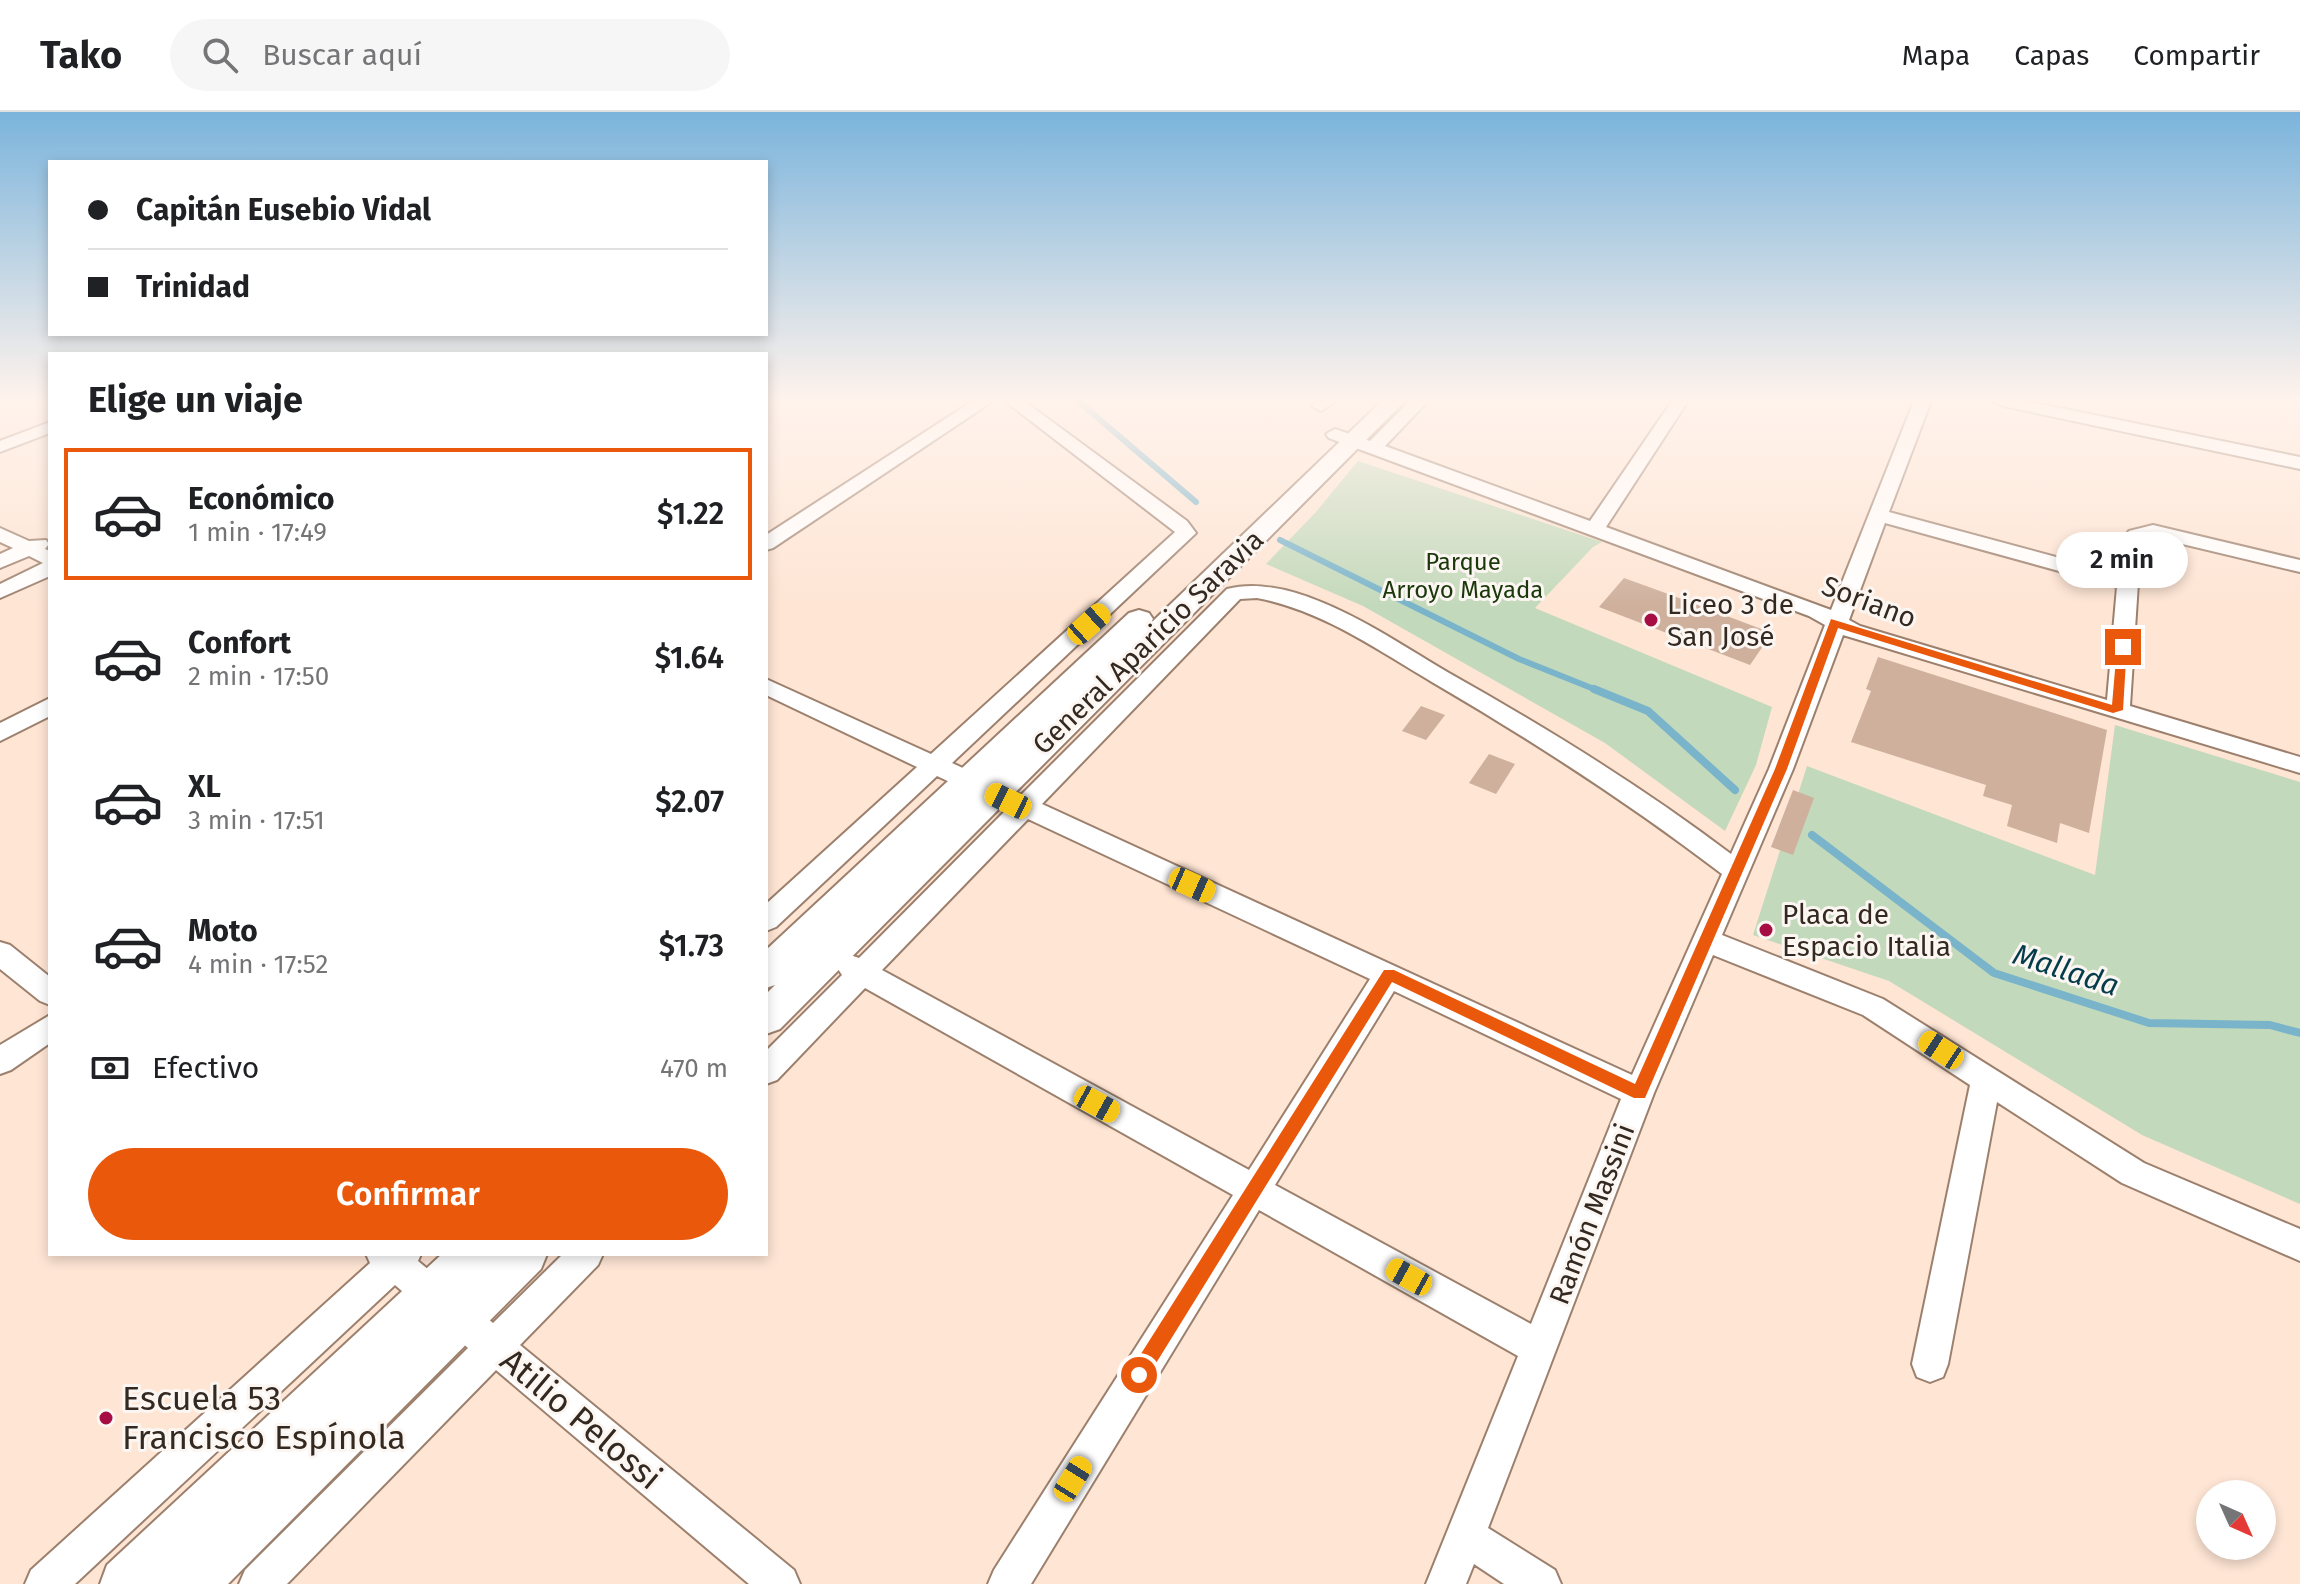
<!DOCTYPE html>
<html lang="es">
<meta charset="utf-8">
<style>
body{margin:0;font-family:"Fira Sans",sans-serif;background:#f6f6f6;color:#202124;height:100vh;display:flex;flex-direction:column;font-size:30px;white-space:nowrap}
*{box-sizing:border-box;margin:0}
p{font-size:26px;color:#757577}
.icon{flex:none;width:44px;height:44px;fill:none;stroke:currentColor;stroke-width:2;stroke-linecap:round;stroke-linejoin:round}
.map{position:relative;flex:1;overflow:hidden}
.panel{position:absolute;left:48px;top:240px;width:720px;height:904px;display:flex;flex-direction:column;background:#fff;border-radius:0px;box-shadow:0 4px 12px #0003}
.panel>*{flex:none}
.top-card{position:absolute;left:48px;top:48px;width:720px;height:176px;border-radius:0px;box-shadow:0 4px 12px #0003;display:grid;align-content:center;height:176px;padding:0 40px;background:#fff}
.needle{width:52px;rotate:135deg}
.buttons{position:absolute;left:2196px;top:1368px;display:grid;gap:16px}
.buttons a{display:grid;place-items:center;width:80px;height:80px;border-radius:50%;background:#fff;box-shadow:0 4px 12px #0003;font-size:40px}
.end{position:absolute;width:36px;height:36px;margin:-18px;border:10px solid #ea580c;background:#fff;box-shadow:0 0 0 4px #fff}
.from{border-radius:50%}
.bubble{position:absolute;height:56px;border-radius:28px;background:#fff;box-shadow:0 4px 12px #0003;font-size:26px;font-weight:600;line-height:56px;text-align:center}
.car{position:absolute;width:24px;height:48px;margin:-24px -12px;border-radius:10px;box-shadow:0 0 6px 2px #0007;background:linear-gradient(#f5c518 24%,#345 0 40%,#f5c518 0 76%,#345 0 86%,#f5c518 0)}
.top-card b{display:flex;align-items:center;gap:28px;height:76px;font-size:30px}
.top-card b+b{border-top:2px solid #e0e0e0}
.top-card i{width:20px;height:20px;background:#202124}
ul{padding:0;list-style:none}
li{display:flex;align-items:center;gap:24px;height:132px;margin:0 16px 12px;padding:0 24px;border:4px solid transparent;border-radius:0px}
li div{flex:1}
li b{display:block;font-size:30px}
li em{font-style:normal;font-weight:600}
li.selected{border-color:#ea580c}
li>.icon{width:72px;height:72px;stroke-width:1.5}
h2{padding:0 40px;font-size:36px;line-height:96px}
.pay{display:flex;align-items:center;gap:20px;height:88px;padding:0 40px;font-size:30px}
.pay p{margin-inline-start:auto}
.primary-button{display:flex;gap:16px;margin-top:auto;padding:16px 40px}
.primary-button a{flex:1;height:92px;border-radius:48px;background:#ea580c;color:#fff;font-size:32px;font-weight:600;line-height:92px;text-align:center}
header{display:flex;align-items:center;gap:48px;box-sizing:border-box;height:112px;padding:0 40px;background:#fff;border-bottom:2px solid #e0e0e0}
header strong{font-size:38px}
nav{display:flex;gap:44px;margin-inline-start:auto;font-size:28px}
.search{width:560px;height:72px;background:#f6f6f6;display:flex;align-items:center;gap:20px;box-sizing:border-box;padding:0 28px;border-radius:44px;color:#757577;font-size:30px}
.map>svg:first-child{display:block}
</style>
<header>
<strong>Tako</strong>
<div class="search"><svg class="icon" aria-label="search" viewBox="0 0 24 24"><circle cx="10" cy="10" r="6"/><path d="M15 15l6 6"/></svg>Buscar aquí</div>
<nav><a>Mapa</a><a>Capas</a><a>Compartir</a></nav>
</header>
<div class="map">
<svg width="2300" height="1472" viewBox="0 0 2300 1472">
<rect width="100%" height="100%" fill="#fee5d4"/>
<g fill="#c3d9bb">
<path d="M1358 349 1602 430 1593 435 1535 496 1772 595 1756 653 1725 719 1605 631 1363 494 1266 452 1315 401Z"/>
<path d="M2115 613 2300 670V1092L2142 1023 1889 869 1753 823 1807 654 2095 763Z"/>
</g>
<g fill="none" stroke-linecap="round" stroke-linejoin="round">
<g stroke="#79b4ca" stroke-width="6">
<path d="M1078 289 1196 390"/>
<path d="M1280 428 1519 547 1599 579"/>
</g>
<g stroke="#79b4ca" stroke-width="8">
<path d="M1594 577 1648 599 1735 678"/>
<path d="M1812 723 1994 861 2149 911 2270 913 2300 921"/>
</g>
</g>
<g fill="#ceb09c">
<path d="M1624 466 1671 483 1772 521 1750 553 1599 495Z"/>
<path d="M1878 545 2107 618 2089 721 2060 711 2057 731 2007 714 2012 693 1983 684 1986 673 1851 630 1871 579 1866 577Z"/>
<path d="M1421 594 1445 603 1426 628 1402 619Z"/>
<path d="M1489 642 1515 652 1496 682 1469 671Z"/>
<path d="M1793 678 1814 686 1793 743 1771 735Z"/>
</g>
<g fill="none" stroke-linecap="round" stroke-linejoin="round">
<defs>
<g id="minor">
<path d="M973 289H993L773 436 766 438V423Z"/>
<path d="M1005 289H1024L1187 409 1196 421 952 651 1021 683 1227 477C1298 459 1390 527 1449 561 1547 616 1641 674 1731 742L1769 657 1825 513 1809 504 1329 326 1326 322 1335 317 1370 329 1410 289H1428L1385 334 1590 409 1672 289H1688L1606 415 1831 498 1914 289H1931L1889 400 2119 462 2126 423 2129 419 2153 413 2300 448V460L2153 425 2145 427 2138 471 2130 594 2300 645V661L1843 523 1793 657 1722 823 1883 887 2144 1051 2300 1117V1149L2122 1071 1997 990 1948 1252 1943 1265 1930 1270 1917 1265 1912 1252 1970 973 1863 903 1713 843 1654 981 1488 1416 1555 1458 1561 1472H1504L1474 1452 1466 1472H1426L1518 1244 1259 1098 1031 1472H988L994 1458 1233 1083 865 876 777 968 766 972V939L842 863 836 854 840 846 850 843 859 846 1007 697 937 664 776 815 766 819V792L917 655 766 583V567L931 642 1175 420ZM1885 411 2117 475 2107 588 1860 514 1849 508ZM1257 486C1321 498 1376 537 1432 570 1533 629 1629 691 1722 762L1632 963 1042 692 1240 487ZM1028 707 1370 867 1249 1058 882 858ZM1394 879 1621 987 1531 1212 1275 1073Z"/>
<path d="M1317 289H1336L1321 299 1312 294Z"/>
<path d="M1994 289H2026L2300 345V357L2003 294Z"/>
<path d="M50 310V321L0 340V329Z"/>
<path d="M0 416 29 429 46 428 49 432 45 437 50 439V464L0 486V472L43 451 29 444 0 456V442L13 436 0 430Z"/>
<path d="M50 586V604L0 629V611Z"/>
<path d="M0 830 10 833 50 865V893L40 889 0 857Z"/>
<path d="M50 903V931L11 958 0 962V933Z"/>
<path d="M366 1142H421L418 1149 493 1211 563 1142H603L598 1153 520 1233 794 1458 800 1472H749L496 1258 287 1472H239L245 1458 468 1236 395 1173 75 1472H25L31 1458 370 1151Z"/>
</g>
<g id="major">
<path d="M1382 289H1405L780 917 766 922V882L775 873 766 876V838L1129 501 1139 498 1149 501 1153 507 1150 512Z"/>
<path d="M442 1142H547L541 1157 228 1472H100L107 1453Z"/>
</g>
</defs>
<use href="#minor" stroke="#9c806d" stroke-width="4"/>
<use href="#major" stroke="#9c806d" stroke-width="4"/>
<use href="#minor" fill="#fff" fill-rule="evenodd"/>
<use href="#major" fill="#fff" fill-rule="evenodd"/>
</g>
<linearGradient id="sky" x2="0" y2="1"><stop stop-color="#7bb4dc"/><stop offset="0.58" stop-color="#fff3ec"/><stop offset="1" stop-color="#fff3ec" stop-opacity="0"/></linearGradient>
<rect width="2300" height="495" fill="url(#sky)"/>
<path fill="#ea580c" d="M1831 507 2112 593 2117 535 2127 532 2123 598 2113 601 1838 516 1787 657 1645 986H1634L1392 870 1145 1269 1139 1272 1132 1269 1130 1263 1132 1256 1384 858H1394L1635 972 1775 657Z"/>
<g fill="#a50d43" stroke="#fcf6f2" stroke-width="3">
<circle cx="1651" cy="508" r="8"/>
<circle cx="1766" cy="818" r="8"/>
<circle cx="106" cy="1306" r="8"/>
</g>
<g text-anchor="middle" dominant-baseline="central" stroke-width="6" stroke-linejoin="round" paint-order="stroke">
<g font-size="24" fill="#1b380b" stroke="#fcf6f2">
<text x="1463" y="450">Parque<tspan x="1463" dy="28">Arroyo Mayada</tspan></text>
</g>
<g font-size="28" fill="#342921" stroke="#fcf6f2">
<text transform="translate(1869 490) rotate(21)">Soriano</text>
<text transform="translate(1148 530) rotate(-44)">General Aparicio Saravia</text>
<text transform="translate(1592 1102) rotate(-69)">Ramón Massini</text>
</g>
<g font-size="28" fill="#342921" stroke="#fcf6f2" text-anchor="start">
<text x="1667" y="492">Liceo 3 de<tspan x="1667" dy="32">San José</tspan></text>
<text x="1782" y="802">Placa de<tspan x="1782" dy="32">Espacio Italia</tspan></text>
</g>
<g font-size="30" font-style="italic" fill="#043c4b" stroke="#fcf6f2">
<text transform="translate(2066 858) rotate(18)">Mallada</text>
</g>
<g font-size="34" fill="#342921" stroke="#fcf6f2" text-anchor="start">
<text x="122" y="1286">Escuela 53<tspan x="122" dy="39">Francisco Espínola</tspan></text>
</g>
<g font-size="34" fill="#342921" stroke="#fcf6f2">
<text transform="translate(581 1307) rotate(40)">Atilio Pelossi</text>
</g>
</g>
</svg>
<div class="buttons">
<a><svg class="needle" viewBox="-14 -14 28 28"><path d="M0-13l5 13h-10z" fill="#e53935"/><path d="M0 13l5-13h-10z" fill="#757577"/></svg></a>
</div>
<i class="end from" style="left:1139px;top:1263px"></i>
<i class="end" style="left:2123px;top:535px"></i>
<div class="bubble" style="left:2056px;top:420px;width:132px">2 min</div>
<i class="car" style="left:1089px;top:512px;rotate:48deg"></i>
<i class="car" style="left:1008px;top:689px;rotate:296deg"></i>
<i class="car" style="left:1192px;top:773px;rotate:114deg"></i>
<i class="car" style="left:1941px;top:938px;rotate:303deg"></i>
<i class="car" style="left:1097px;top:992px;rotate:119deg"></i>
<i class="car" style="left:1409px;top:1165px;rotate:299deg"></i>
<i class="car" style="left:1073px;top:1367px;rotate:32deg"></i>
<div class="top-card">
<b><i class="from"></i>Capitán Eusebio Vidal</b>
<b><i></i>Trinidad</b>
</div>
<section class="panel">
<h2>Elige un viaje</h2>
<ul>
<li class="selected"><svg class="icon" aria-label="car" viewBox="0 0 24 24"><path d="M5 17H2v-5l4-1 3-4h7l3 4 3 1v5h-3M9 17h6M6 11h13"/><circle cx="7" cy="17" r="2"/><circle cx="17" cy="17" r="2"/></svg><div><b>Económico</b><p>1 min · 17:49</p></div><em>$1.22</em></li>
<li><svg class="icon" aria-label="car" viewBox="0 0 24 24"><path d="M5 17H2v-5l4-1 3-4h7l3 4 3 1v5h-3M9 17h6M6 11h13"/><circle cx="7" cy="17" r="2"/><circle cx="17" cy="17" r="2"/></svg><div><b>Confort</b><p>2 min · 17:50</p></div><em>$1.64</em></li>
<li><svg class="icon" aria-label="car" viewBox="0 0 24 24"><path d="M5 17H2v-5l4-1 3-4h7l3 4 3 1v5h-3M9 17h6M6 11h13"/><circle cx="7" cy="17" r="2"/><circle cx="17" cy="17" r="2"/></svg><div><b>XL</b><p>3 min · 17:51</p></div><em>$2.07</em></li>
<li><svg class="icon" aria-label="car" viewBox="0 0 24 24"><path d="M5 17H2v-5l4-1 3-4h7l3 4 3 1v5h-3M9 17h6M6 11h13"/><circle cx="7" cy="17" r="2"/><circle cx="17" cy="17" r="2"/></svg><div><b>Moto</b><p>4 min · 17:52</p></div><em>$1.73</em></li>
</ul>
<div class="pay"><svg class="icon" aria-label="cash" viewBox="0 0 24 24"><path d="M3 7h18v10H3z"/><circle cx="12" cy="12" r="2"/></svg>Efectivo<p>470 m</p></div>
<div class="primary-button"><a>Confirmar</a></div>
</section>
</div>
